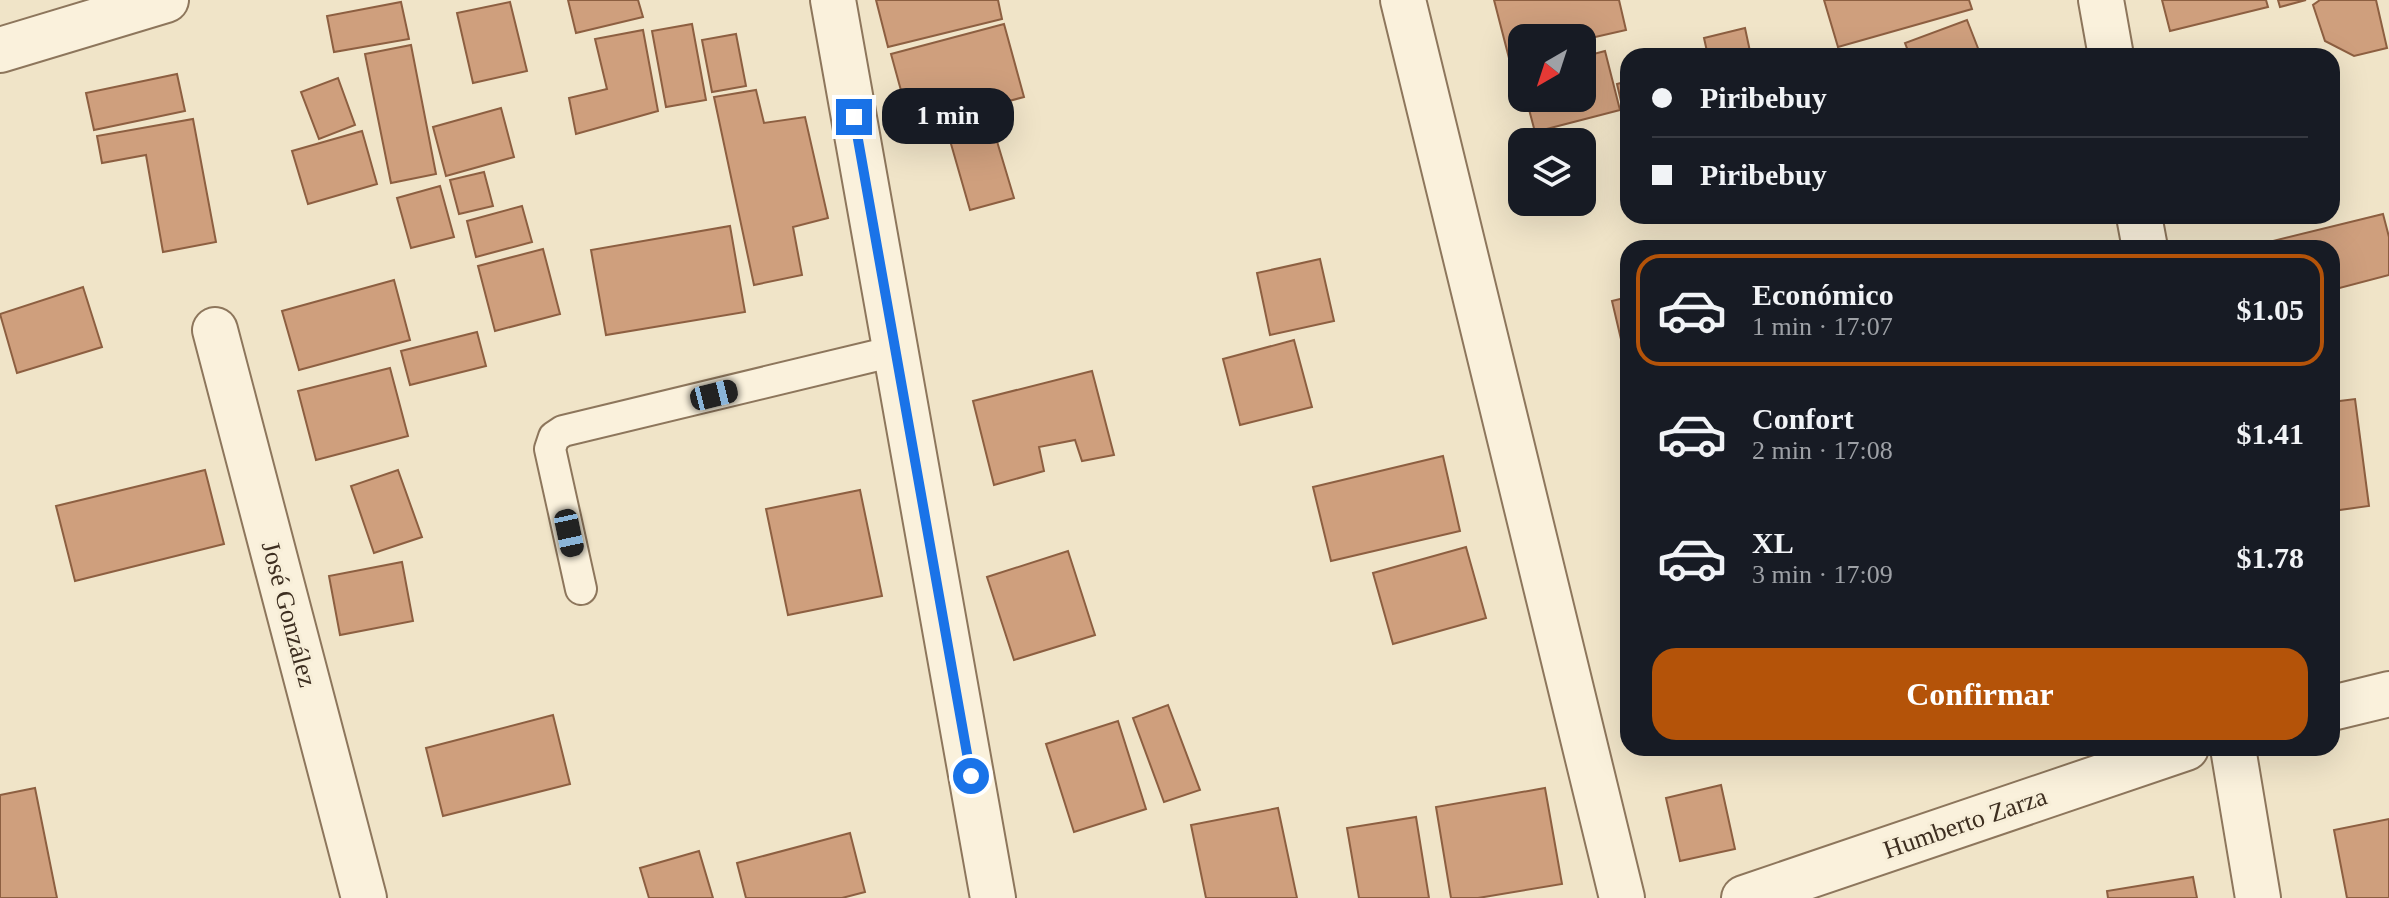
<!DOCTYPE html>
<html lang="es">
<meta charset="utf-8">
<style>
body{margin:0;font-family:"Times New Roman",serif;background:#20242c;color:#f1f3f6;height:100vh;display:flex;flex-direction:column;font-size:30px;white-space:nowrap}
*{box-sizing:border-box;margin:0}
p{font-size:26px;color:#9ea1a6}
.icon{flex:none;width:44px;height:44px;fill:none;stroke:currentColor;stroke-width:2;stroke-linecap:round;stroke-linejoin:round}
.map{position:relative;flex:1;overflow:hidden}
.details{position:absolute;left:1620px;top:240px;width:720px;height:516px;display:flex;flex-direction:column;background:#171b24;border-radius:24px;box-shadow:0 8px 32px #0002}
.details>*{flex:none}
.banner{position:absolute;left:1620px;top:48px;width:720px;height:176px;border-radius:24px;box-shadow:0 8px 32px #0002;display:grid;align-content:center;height:176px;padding:0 32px;background:#171b24}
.needle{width:52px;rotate:219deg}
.controls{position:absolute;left:1508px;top:24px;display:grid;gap:16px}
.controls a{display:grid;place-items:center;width:88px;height:88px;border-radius:16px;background:#171b24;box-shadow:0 8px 32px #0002;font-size:40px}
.end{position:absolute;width:36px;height:36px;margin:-18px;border:10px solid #1a73e8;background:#fff;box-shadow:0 0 0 4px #fff}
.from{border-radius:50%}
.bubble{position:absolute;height:56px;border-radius:24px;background:#171b24;box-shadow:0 8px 32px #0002;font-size:26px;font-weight:800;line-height:56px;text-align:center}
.car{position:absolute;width:24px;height:48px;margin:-24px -12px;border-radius:10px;box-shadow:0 0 6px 2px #0007;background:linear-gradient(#222 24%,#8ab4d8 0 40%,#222 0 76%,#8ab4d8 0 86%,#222 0)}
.banner b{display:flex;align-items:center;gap:28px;height:76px;font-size:30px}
.banner b+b{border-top:2px solid #363941}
.banner i{width:20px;height:20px;background:#f1f3f6}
ul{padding:14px 0 0;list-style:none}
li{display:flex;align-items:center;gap:24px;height:112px;margin:0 16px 12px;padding:0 16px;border:4px solid transparent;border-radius:24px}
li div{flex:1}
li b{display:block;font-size:30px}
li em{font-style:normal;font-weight:800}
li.active{border-color:#b45309}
li>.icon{width:72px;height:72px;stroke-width:1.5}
.button{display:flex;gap:16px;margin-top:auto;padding:16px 32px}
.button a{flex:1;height:92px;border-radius:24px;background:#b45309;color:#fff;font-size:32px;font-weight:800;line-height:92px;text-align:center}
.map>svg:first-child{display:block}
</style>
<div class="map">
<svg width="2389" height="898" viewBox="0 0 2389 898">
<rect width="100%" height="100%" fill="#f0e4c8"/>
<g fill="#cf9f7d" stroke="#8d5f41" stroke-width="2">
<path d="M568 0H638L643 17 576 33Z"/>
<path d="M876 0H998L1002 19 888 47Z"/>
<path d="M1494 0H1619L1626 30 1582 40V38H1522V55L1509 58Z"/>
<path d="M1824 0H1969L1972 9 1838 47Z"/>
<path d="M2162 0H2266L2268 7 2170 31Z"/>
<path d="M2278 0H2306L2280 7Z"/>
<path d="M2320 0H2376L2387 48 2354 56 2325 41 2313 5Z"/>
<path d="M401 2 409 39 334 52 327 16Z"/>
<path d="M510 2 527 71 473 83 457 13Z"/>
<path d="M1967 20 1981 56H1910L1905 43Z"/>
<path d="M692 24 706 100 666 107 652 31Z"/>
<path d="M1004 24 1024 97 911 127 891 54Z"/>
<path d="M1745 28 1751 56H1708L1704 38Z"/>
<path d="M643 30 658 111 576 134 569 98 607 89 595 39Z"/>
<path d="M736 34 746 86 712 92 702 40Z"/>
<path d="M411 45 436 174 391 183 365 54Z"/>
<path d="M1605 51 1620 110 1535 132 1526 98H1582V57Z"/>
<path d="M177 74 185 111 94 130 86 93Z"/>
<path d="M338 78 355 125 319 139 301 92Z"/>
<path d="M1628 81V109L1623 110 1617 84Z"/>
<path d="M756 90 764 123 805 117 828 218 793 227 802 275 754 285 714 97Z"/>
<path d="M501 108 514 157 446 176 433 127Z"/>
<path d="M990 118 1014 198 970 210 947 130Z"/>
<path d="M193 119 216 242 163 252 146 155 102 163 97 136Z"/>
<path d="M362 131 377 184 308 204 292 151Z"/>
<path d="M484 172 493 206 459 214 450 180Z"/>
<path d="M440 186 454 237 411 248 397 198Z"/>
<path d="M522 206 532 242 476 257 467 221Z"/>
<path d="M2383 214 2389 237V275L2332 290V248H2270L2269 242Z"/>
<path d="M730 226 745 312 606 335 591 250Z"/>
<path d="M543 249 560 314 495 331 478 266Z"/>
<path d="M1320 259 1334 321 1270 335 1257 273Z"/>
<path d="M394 280 410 340 299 370 282 311Z"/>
<path d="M83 287 102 347 17 373 0 314Z"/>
<path d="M1628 297V369L1612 301Z"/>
<path d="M477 332 486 366 410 385 401 351Z"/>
<path d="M1294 340 1312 407 1240 425 1223 359Z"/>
<path d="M390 368 408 436 316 460 298 391Z"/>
<path d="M1092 371 1114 455 1082 461 1075 440 1039 447 1044 471 994 485 973 401Z"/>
<path d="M2355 399 2369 506 2332 511V402Z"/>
<path d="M1443 456 1460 531 1331 561 1313 487Z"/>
<path d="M205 470 224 544 75 581 56 506Z"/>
<path d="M398 470 422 537 374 553 351 486Z"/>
<path d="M860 490 882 596 788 615 766 509Z"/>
<path d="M1466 547 1486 618 1393 644 1373 573Z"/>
<path d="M1068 551 1095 635 1014 660 987 577Z"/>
<path d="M402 562 413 621 340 635 329 576Z"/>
<path d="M1168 705 1200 790 1164 802 1133 718Z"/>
<path d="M553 715 570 784 443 816 426 748Z"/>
<path d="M1118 721 1146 809 1074 832 1046 744Z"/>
<path d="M1721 785 1735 849 1680 861 1666 798Z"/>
<path d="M35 788 57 898H0V795Z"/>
<path d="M1545 788 1562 884 1478 898H1451L1436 807Z"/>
<path d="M1278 808 1297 898H1206L1191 825Z"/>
<path d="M1416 817 1429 898H1359L1347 828Z"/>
<path d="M2389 819V898H2347L2334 830Z"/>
<path d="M850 833 865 892 842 898H746L737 863Z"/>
<path d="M699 851 713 898H649L640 868Z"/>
<path d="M2193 877 2197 898H2108L2107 891Z"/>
</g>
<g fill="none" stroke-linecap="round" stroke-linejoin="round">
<defs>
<path id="service" d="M581 589 550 449 554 437 563 431 895 351"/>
<g id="minor">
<path d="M1403 0 1622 898"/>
<path d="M2101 0 2111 56"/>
<path d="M2139 216 2145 248"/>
<path d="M215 330 364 898"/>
<path d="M2332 708 2389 694"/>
<path d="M2233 748 2258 898"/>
<path d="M1744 898 2186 748"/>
</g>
<g id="tertiary">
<path d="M833 0 993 898"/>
<path d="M0 50 166 0"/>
</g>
</defs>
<use href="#service" stroke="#8d765c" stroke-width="34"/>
<use href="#minor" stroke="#8d765c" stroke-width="48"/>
<use href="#tertiary" stroke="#8d765c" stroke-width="48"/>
<use href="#service" stroke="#faf1dc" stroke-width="30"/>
<use href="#minor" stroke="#faf1dc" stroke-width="44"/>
<use href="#tertiary" stroke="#faf1dc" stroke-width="44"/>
</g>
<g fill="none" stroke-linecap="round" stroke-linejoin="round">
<path stroke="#1a73e8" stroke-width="10" d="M854 117 971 776"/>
</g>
<g text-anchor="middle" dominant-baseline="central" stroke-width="6" stroke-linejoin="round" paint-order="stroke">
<g font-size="26" fill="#3d2e20" stroke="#f7eed8">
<text transform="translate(289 614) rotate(75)">José González</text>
<text transform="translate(1965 823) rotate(-19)">Humberto Zarza</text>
</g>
</g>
</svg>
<div class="controls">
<a><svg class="needle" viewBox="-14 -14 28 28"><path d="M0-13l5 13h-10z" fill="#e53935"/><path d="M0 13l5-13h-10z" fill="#9ea1a6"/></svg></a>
<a><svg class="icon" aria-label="layers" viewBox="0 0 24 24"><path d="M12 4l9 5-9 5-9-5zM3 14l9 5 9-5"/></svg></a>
</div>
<i class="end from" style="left:971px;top:776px"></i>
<i class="end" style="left:854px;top:117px"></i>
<div class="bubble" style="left:882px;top:88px;width:132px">1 min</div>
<i class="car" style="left:714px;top:395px;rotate:76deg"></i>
<i class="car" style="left:569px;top:533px;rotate:168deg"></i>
<div class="banner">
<b><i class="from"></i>Piribebuy</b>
<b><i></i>Piribebuy</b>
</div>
<section class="details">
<ul>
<li class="active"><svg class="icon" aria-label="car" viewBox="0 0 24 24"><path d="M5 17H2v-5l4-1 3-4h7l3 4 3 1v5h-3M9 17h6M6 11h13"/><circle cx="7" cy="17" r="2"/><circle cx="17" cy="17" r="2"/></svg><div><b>Económico</b><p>1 min · 17:07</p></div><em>$1.05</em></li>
<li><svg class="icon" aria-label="car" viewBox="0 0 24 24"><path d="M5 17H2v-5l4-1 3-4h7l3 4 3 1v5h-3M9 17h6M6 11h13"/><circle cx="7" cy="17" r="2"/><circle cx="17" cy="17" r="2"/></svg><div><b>Confort</b><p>2 min · 17:08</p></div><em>$1.41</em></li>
<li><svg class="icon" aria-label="car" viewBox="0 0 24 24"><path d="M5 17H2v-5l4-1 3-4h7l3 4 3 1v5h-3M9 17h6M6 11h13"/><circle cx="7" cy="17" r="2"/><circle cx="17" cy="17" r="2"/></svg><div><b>XL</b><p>3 min · 17:09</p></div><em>$1.78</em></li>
</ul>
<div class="button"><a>Confirmar</a></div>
</section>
</div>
